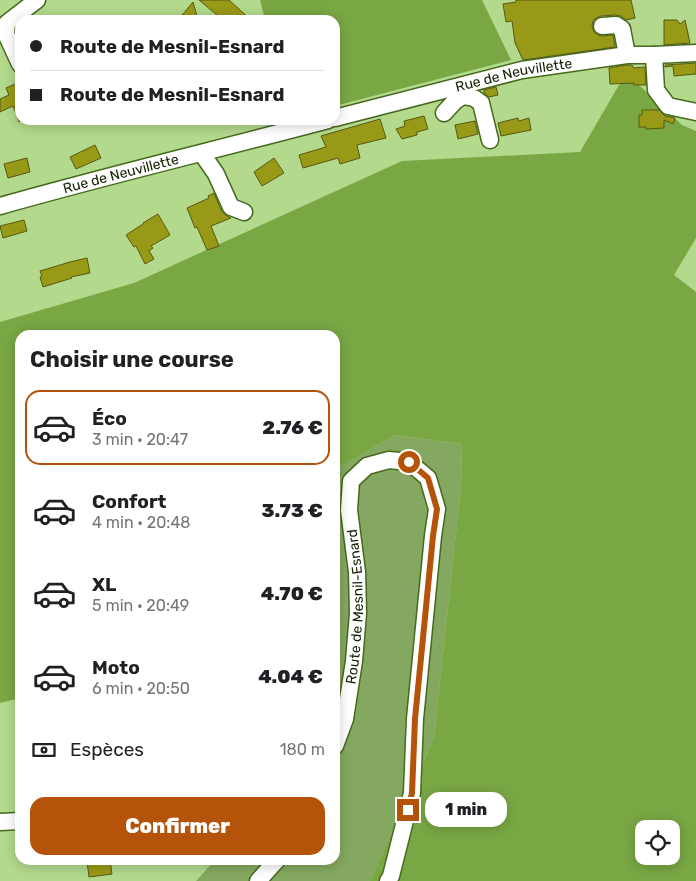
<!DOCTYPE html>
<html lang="fr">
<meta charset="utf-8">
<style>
body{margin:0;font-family:Rubik,sans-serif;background:#f6f6f6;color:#202124;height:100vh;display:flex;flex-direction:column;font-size:19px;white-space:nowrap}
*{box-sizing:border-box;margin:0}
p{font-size:16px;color:#757577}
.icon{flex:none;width:28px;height:28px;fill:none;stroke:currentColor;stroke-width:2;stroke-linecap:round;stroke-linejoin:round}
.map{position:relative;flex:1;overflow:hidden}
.sheet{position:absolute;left:15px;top:330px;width:325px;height:535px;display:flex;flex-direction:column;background:#fff;border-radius:15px;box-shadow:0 2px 12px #0003}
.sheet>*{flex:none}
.hud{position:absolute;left:15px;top:15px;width:325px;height:110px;border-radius:15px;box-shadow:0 2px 12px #0003;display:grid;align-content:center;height:110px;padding:0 15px;background:#fff}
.tools{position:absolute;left:635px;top:820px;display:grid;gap:10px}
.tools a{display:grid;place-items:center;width:45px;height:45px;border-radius:10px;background:#fff;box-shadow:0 2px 12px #0003;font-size:25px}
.end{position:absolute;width:22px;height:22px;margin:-11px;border:6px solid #b45309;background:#fff;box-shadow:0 0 0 2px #fff}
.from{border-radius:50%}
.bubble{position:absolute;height:35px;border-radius:15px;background:#fff;box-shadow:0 2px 12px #0003;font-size:16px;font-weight:800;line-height:35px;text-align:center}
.hud b{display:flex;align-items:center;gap:18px;height:48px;font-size:19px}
.hud b+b{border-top:1px solid #e0e0e0}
.hud i{width:12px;height:12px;background:#202124}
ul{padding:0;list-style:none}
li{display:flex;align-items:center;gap:15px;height:75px;margin:0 10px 8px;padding:0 5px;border:2px solid transparent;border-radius:15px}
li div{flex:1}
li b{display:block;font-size:19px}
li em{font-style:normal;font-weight:800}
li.current{border-color:#b45309}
li>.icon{width:45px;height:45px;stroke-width:1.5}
h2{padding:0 15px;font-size:22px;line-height:60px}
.pay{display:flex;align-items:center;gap:12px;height:55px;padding:0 15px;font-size:19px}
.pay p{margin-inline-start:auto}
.primary-button{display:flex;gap:10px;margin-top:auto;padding:10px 15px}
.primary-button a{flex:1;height:58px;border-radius:15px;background:#b45309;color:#fff;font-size:20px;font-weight:800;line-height:58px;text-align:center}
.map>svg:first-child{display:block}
</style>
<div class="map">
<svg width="696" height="881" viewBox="0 0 696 881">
<rect width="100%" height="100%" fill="#b2d98c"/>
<path fill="#84a860" d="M395 435 462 444 461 486 434 738 370 881H196L215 860H335V470Z"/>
<g fill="#79a744" fill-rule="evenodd">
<path d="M260 0H482L511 60 335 106V20H265Z"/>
<path d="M626 73 682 125 696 131V238L674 275 696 292V881H370L434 738 461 486 462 444 395 435 335 470V335H20V696L16 699 0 703V322L134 283 402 161 580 152ZM644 829H671V856H644Z"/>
</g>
<g fill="#989917" stroke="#575813">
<path d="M199 0H229L251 20H223Z"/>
<path d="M516 0H631L635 18 626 20 621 16 615 15 601 16 596 18 593 21 592 26 594 32 598 35 602 36 613 35 615 47 523 60 515 43 512 21 506 22 503 4 516 2Z"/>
<path d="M193 2 198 20H178Z"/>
<path d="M664 20H677L680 24 685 20 690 43 664 45Z"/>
<path d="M696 63V74L674 76 673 66 665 67V65Z"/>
<path d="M626 65H632L634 68 645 67 646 85H634V83L610 84 609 68Z"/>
<path d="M20 82V121L19 122 13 106 0 112V99L9 95 6 88Z"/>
<path d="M496 87 498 95 489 97 484 93V90Z"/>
<path d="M642 110H659L665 116 675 118 673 124 664 120V128L646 129V127H639V115H642Z"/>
<path d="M424 116 428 129 417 132V135L402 139 396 129 405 126 404 121Z"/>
<path d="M518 118 519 121 529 118 531 130 501 136 498 123Z"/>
<path d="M380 119 386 138 357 145 360 158 340 164 338 158 303 168 299 155 326 147 321 136Z"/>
<path d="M475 121 478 134 458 139 455 125Z"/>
<path d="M95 145 101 158 76 169 70 157Z"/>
<path d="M27 158 30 172 8 178 4 164Z"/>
<path d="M274 158 284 173 262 186 254 172Z"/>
<path d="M214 193 222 212 227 216 231 218 211 226 219 246 207 250 197 227 195 228 187 208 209 198 208 196Z"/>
<path d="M158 214 170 235 151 246 153 248 149 251 154 259 145 264 136 246 134 247 126 235 143 224V223Z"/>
<path d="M24 220 27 231 3 238 0 226Z"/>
<path d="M87 258 90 273 71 277 72 278 43 287 40 277 42 276 40 271 70 262Z"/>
<path d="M97 860H110L112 874 89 877 87 861Z"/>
</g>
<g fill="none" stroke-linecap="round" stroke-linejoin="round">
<defs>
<g id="minor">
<path d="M602 26 616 25 622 29 627 55"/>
<path d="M654 55 656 90 668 106 696 112"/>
<path d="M20 64 6 34 7 23 37 0"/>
<path d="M444 113 455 101 463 96 474 98 481 103 490 140"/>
<path id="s1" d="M335 118 522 70 627 55H654L696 53"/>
<path d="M205 153V158L216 174 231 207 244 212"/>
<path id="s2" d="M0 206C109 175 219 149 328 120"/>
<path id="s3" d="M335 746 345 719 354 661 358 613 357 572 349 510 351 481 367 466 389 460 409 462 428 478 437 509 433 536 415 719 412 793 391 876 388 881"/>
<path d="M0 822 20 821"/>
<path d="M258 881 277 860"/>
</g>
</defs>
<use href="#minor" stroke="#47691d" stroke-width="19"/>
<use href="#minor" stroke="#fff" stroke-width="16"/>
</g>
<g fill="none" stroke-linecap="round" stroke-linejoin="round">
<path stroke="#b45309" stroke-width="6" d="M408 810 412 793 415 719 433 536 437 509 428 478 409 462"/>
</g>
<g text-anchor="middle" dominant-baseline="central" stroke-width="4" stroke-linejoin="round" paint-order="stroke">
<g font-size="14" fill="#132103" stroke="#dff3cd">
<text stroke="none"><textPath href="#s1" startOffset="184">Rue de Neuvillette</textPath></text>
<text stroke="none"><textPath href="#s2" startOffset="125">Rue de Neuvillette</textPath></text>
<text stroke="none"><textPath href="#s3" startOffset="142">Route de Mesnil-Esnard</textPath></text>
</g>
</g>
</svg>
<div class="tools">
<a><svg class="icon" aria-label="locate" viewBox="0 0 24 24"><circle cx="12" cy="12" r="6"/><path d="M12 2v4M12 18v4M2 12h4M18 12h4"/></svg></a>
</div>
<i class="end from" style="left:409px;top:462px"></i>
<i class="end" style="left:408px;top:810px"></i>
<div class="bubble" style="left:425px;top:792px;width:82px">1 min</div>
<div class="hud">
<b><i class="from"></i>Route de Mesnil-Esnard</b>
<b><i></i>Route de Mesnil-Esnard</b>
</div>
<section class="sheet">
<h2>Choisir une course</h2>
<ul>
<li class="current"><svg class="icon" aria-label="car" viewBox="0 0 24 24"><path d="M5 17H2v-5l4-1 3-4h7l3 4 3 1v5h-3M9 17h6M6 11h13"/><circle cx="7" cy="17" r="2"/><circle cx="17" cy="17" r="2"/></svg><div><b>Éco</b><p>3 min · 20:47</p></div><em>2.76 €</em></li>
<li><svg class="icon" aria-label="car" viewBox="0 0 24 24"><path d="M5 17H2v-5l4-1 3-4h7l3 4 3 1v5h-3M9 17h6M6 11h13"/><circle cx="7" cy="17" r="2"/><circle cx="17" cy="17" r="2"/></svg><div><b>Confort</b><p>4 min · 20:48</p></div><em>3.73 €</em></li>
<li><svg class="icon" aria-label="car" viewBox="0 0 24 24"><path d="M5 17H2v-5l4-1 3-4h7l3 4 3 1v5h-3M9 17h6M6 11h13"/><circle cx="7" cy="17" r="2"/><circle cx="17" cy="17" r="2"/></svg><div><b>XL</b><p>5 min · 20:49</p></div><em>4.70 €</em></li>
<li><svg class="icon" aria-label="car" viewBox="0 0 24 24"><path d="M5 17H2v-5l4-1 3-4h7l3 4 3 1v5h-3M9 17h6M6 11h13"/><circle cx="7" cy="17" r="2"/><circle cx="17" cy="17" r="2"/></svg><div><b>Moto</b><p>6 min · 20:50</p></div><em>4.04 €</em></li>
</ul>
<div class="pay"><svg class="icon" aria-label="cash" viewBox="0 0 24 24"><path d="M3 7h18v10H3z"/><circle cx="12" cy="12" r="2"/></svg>Espèces<p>180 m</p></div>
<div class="primary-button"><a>Confirmer</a></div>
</section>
</div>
